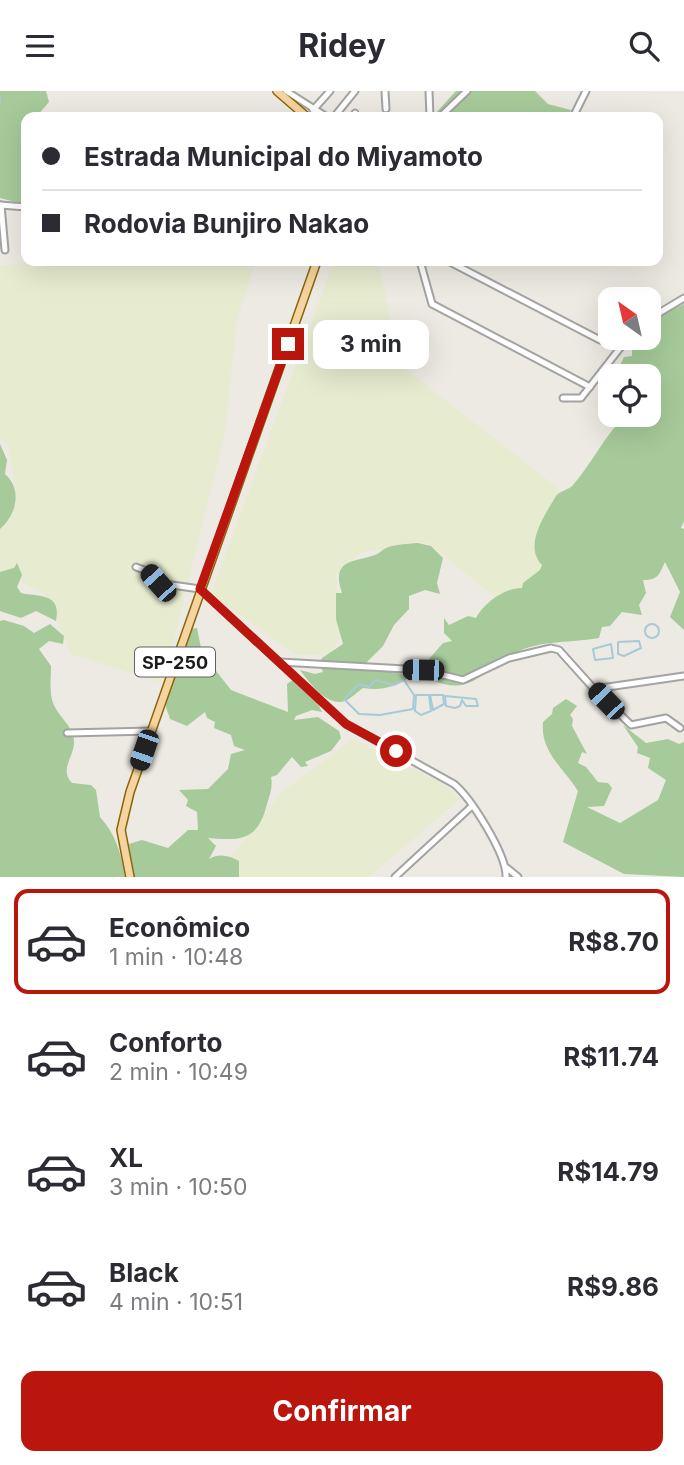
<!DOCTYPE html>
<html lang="pt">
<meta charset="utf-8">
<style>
body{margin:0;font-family:Inter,sans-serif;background:#f2f2f3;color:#2b2b33;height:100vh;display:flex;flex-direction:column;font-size:26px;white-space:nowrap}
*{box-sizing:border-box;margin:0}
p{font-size:23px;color:#7c7c81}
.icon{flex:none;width:38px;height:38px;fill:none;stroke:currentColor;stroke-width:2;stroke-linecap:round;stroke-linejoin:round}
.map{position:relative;height:786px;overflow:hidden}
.side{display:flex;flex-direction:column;background:#fff;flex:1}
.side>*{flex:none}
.guide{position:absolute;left:21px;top:21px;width:642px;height:154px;border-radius:14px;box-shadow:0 7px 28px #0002;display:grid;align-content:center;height:154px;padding:0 21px;background:#fff}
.needle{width:46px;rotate:326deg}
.buttons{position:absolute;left:598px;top:196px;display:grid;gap:14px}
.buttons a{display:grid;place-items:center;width:63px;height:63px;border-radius:14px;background:#fff;box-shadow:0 7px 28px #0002;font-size:35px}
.end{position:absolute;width:32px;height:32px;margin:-16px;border:9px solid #bb160e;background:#fff;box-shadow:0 0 0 4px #fff}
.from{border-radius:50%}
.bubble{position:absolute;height:49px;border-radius:14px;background:#fff;box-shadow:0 7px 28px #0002;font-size:23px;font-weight:700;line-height:49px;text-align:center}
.car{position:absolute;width:21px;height:42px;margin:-21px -10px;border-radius:9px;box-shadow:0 0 5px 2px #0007;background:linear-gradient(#222 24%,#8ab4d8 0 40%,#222 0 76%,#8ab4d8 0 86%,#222 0)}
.guide b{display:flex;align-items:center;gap:24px;height:66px;font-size:26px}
.guide b+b{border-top:2px solid #e1e1e2}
.guide i{width:18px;height:18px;background:#2b2b33}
ul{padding:12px 0 0;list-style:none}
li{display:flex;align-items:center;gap:21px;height:105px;margin:0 14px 10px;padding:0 7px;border:4px solid transparent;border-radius:14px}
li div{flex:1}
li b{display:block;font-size:26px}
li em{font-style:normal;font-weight:700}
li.active{border-color:#bb160e}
li>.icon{width:63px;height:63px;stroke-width:1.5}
.button{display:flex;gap:14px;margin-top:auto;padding:14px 21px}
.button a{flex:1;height:80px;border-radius:14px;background:#bb160e;color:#fff;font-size:28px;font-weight:700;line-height:80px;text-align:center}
header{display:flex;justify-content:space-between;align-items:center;height:91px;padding:0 21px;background:#fff;font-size:32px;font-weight:700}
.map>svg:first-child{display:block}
</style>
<header><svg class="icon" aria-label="menu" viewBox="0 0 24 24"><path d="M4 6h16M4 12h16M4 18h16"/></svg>Ridey<svg class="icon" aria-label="search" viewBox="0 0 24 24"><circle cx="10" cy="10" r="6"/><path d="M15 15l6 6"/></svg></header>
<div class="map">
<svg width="684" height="786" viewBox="0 0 684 786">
<rect width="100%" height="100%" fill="#edeae3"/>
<g fill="#e7ebcf">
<path d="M42 170H256L237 228 225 341 163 592 71 563 45 503 0 479V434L17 413 8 353 0 347V175Z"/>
<path d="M334 170H379L398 272 559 398 537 451 559 484 498 509 427 451 359 462 336 485 342 543 330 564H296L211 503Z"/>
<path d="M353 648 440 691 460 708 369 786H218L226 772 281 702Z"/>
</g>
<g fill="#a6ca9a">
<path d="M0 0H46L49 11 36 26H26V114L0 107Z"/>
<path d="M456 0H535L548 13 571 19 568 26H432Z"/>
<path d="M684 213V430L681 437 684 438V539L670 526 680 501 665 471C659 484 658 489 643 489L646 502 639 514 642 524 622 521 610 535 602 536 599 547C572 552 544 549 519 560 485 573 474 608 433 589 426 586 421 580 415 577L429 576V568L443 552 452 550 444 542V527L449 534 468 525 476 527C484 512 504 497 522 497L523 492 540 479 542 474C523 454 545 424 556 405 559 400 569 399 573 394 593 371 604 345 626 324H649V285H615L624 266 632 265V255L652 248 657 226Z"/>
<path d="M0 353 7 369 5 383C23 399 16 424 0 438Z"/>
<path d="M418 452 431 455 443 467 437 492 440 503 425 499 409 505V518L394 534 383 555 366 572 410 586C395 596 381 600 363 597 357 601 352 607 345 610 327 616 309 591 300 579L315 583 323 581 319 573 322 567 343 553 336 528V502H342C331 468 352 472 375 464 378 463 381 460 384 458 394 453 407 453 418 452Z"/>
<path d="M17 472 22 484 17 496 21 502C38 506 62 501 56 530L36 520 21 527 0 520V481L14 477Z"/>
<path d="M4 529 24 535 34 542 50 533 64 545 63 553 49 550 39 558 51 575C51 587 49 601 53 612 59 627 74 635 74 651 74 667 59 678 72 692L91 694 96 699 100 726C116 744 121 762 125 786H0V530Z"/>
<path d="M197 537 202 562 231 599 288 621 287 593 294 588 313 603 322 621 312 619 296 625 294 629 318 626 339 640 341 647 331 660 305 671 308 675 301 676 292 666 277 684 271 686C273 695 270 704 267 713 258 749 242 750 208 747L216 755 209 768C218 762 229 764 239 770V786H131L129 753 142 749 168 757 188 739H198L197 721 186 715 188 709 179 699 208 698 228 678 231 663 245 659 234 655 231 644 214 637 215 631 207 627 205 621 187 635 170 628C169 623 165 617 166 612 167 590 179 557 191 538Z"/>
<path d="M566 608 577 615 570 624 573 628 572 635 587 663 582 661 578 672 586 676 598 691 608 692 612 697 604 715 587 716 620 732 658 709 666 689 648 677 650 667 637 662 638 656 623 634 646 652 668 648 679 653 684 651V786L624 783 563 751 578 700C563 676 540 661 543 631L552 623 553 617Z"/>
</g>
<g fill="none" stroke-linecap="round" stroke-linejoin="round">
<g stroke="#a6cad8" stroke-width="2">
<path d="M0 6V13"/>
<circle cx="652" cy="540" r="7"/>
<path d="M639 550 641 557 624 565 618 563V551Z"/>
<path d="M611 553 613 567 595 569 593 558Z"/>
<path d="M375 589 394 594 404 589 414 604 413 618 380 624 359 623 344 608 359 593 369 596Z"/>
<path d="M416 604H429L431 620 421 624 415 620Z"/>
<path d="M430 604H443L444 613 433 619Z"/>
<path d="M445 605 476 608 478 615H466L462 609 460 615 455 617 446 615Z"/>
</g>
<defs>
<g id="minor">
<path d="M286 0 327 26"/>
<path d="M385 0 386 18"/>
<path d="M429 0 430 26"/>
<path d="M313 19 330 0"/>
<path d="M334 26 355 0"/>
<path d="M354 26 355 22"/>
<path d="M440 26 467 0"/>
<path d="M573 26 586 0"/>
<path d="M0 114 26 116"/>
<path d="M1 114 5 159"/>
<path d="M420 170 432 213 590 296"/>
<path d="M448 170 600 249 619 254 632 247"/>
<path d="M649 228 684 207"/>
<path d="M563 307H581L624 252"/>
<path d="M136 476 149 481 158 492 200 498 346 633 454 693C471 707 507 764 506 786"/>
<path d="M280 571 423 579 463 589 509 567 551 557 559 559 594 598 684 585"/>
<path d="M594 598 631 634 666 627 680 637"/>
<path d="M67 642 151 640"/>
<path d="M507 777 518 786"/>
<path d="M395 786 472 715"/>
</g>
<g id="major">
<path d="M277 0 307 26"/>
<path d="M130 786 121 739 130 701 317 170"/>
</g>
</defs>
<use href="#minor" stroke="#a3a3a3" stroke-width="9"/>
<use href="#major" stroke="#8a660a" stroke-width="10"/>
<use href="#minor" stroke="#fff" stroke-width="5"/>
<use href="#major" stroke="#f5d49f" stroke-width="7"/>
</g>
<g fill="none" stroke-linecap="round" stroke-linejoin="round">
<path stroke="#bb160e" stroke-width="9" d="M288 253 200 498 346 633 396 660"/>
</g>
<g text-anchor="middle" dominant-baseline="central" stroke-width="5" stroke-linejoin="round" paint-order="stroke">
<rect fill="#fff" stroke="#606060" stroke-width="2" x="135" y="556.5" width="80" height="29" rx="5"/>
<g font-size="18" font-weight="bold" fill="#1c1c1c">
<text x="175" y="571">SP-250</text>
</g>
</g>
</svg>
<div class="buttons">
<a><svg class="needle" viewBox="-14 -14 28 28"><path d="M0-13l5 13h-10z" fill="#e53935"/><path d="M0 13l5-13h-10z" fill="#7c7c81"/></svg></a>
<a><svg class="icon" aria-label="locate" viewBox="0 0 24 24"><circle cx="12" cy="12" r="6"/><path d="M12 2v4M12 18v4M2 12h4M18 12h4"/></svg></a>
</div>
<i class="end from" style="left:396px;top:660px"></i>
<i class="end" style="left:288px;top:253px"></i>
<div class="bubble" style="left:313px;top:229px;width:116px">3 min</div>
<i class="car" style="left:158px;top:492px;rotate:318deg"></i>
<i class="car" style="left:423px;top:579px;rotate:271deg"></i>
<i class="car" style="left:606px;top:610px;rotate:316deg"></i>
<i class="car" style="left:144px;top:659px;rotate:199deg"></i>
<div class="guide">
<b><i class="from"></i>Estrada Municipal do Miyamoto</b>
<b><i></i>Rodovia Bunjiro Nakao</b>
</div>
</div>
<section class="side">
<ul>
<li class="active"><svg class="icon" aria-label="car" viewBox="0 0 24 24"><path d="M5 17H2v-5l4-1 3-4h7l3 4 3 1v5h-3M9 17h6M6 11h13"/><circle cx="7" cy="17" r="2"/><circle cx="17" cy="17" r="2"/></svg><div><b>Econômico</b><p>1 min · 10:48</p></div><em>R$8.70</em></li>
<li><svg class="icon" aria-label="car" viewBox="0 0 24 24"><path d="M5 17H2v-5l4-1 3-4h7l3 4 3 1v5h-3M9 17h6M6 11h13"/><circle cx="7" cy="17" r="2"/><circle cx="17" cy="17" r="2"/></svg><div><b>Conforto</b><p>2 min · 10:49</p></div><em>R$11.74</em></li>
<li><svg class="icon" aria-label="car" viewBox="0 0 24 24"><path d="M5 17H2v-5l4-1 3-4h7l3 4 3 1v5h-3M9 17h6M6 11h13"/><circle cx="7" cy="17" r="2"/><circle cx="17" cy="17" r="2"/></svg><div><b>XL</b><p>3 min · 10:50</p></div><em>R$14.79</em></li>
<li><svg class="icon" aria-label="car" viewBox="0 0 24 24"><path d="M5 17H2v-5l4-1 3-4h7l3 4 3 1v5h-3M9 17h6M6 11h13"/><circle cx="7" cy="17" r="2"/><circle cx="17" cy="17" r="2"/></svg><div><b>Black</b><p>4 min · 10:51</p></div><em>R$9.86</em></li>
</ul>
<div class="button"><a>Confirmar</a></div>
</section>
